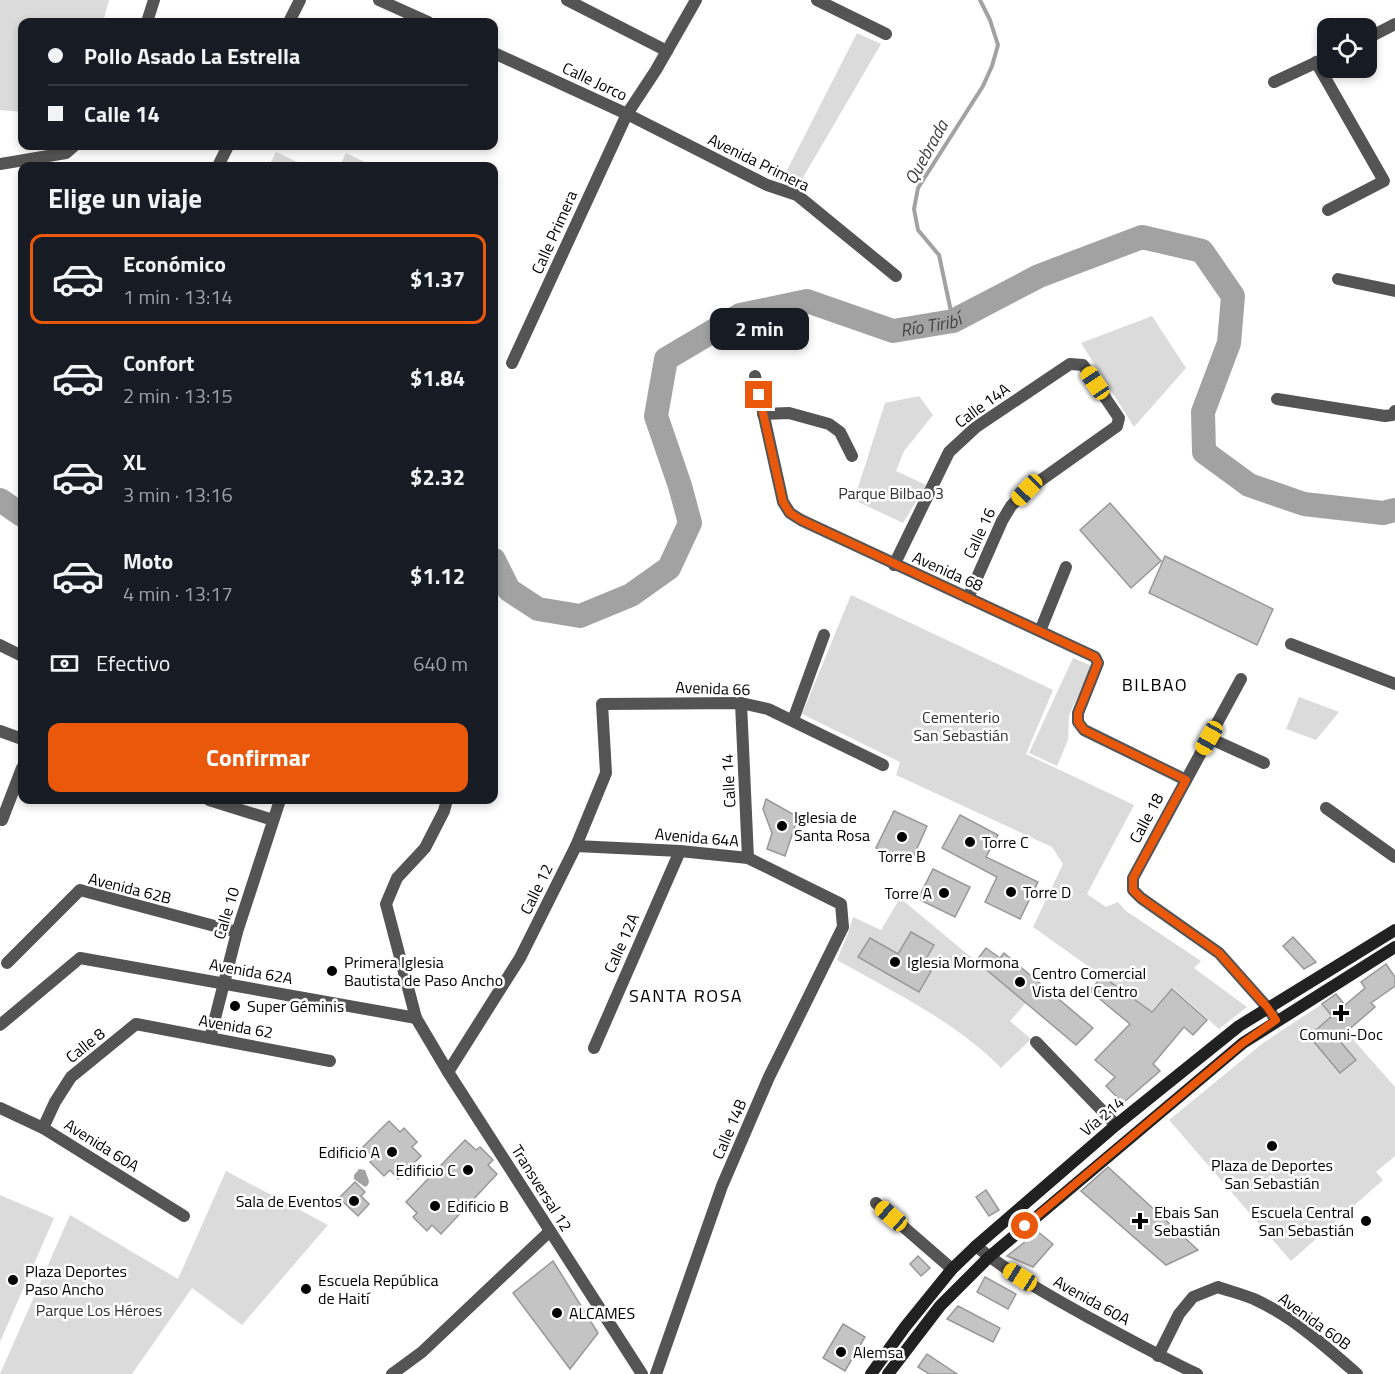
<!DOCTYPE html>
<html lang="es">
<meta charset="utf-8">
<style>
body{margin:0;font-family:"Titillium Web",sans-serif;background:#20242c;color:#f1f3f6;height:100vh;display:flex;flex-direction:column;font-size:22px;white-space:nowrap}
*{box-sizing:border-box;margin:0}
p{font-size:20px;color:#9ea1a6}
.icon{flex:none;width:33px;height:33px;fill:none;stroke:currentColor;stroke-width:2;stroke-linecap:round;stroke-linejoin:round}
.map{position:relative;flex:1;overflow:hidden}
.side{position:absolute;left:18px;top:162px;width:480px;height:642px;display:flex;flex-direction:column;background:#171b24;border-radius:12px;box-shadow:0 3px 9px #0003}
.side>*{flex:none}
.banner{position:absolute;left:18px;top:18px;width:480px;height:132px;border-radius:12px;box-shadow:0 3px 9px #0003;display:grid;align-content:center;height:132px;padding:0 30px;background:#171b24}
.fabs{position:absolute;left:1317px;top:18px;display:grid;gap:12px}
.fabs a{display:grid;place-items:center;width:60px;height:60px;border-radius:12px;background:#171b24;box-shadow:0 3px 9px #0003;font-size:30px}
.end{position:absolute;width:27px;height:27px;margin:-14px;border:8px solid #ea580c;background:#fff;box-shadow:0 0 0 3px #fff}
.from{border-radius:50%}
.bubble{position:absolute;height:42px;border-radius:12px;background:#171b24;box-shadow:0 3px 9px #0003;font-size:20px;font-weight:700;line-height:42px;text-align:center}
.car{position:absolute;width:18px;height:36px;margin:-18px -9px;border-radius:8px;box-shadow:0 0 4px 2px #0007;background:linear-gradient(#f5c518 24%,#345 0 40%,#f5c518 0 76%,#345 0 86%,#f5c518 0)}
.banner b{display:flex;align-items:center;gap:21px;height:57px;font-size:22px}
.banner b+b{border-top:2px solid #363941}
.banner i{width:15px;height:15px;background:#f1f3f6}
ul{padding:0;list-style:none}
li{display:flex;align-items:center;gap:18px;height:90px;margin:0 12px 9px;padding:0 18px;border:3px solid transparent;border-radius:12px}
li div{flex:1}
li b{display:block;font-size:22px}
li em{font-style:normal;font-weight:700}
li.active{border-color:#ea580c}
li>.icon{width:54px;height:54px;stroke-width:1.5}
h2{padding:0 30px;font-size:27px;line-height:72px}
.pay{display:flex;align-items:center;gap:15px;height:66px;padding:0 30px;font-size:22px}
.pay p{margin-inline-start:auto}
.cta{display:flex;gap:12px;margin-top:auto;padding:12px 30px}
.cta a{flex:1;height:69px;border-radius:12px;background:#ea580c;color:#fff;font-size:24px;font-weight:700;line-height:69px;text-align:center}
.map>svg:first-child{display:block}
</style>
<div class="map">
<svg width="1395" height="1374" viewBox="0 0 1395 1374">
<rect width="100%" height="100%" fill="#fff"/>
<g fill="#dbdbdb">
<path d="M0 0H109L103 22H22V112L0 110Z"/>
<path d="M857 33 881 44 801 181 795 186 781 182Z"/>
<path d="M276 152 306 166H269Z"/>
<path d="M346 153 373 166H340Z"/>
<path d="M1152 316 1186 368 1134 427 1081 343Z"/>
<path d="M919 396 933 415 904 451 896 471 926 485 903 523 854 500 885 403Z"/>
<path d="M851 595 1053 690 1026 754 1134 805 1087 894 1106 907 1118 902 1126 911 1201 961 1194 968 1247 1007 1219 1029 1173 988 1151 1011 1033 927 1063 864 1052 847 896 775 900 762 802 714Z"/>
<path d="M1073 658 1092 666 1069 715 1068 740 1057 766 1029 753Z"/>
<path d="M1299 697 1339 712 1316 740 1286 729Z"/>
<path d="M900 898 1026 1003 1010 1021 1031 1039 1001 1068C955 1021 893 992 837 960L847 936 853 917 881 930Z"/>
<path d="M1322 1004 1395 1087V1156L1376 1172 1383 1180 1291 1261 1169 1120 1263 1043Z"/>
<path d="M226 1171 328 1225 242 1325 192 1288 132 1374H0L70 1215 178 1279Z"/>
<path d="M0 1195 54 1218 0 1342Z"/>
</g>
<path fill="#a2a2a2" d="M359 1169 365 1170 369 1181 368 1185 365 1187 354 1179V1175Z"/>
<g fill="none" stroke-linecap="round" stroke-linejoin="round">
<path stroke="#a2a2a2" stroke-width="4" d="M953 321 939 255 918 230 914 209 918 188 983 86 992 66 998 45 990 20 980 0"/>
<g stroke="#a2a2a2" stroke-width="24">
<path d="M0 500 22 515"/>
<path id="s1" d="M494 560 509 590 538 609 580 616 631 595 669 568 690 523 680 486 656 416 666 359 740 315 807 301 893 331 953 321 1039 276 1142 237 1202 251 1233 296 1229 343 1203 412 1204 452 1249 485 1304 504 1383 513 1395 510"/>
</g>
</g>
<g fill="#c4c4c4" stroke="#989898" stroke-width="1.5">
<path d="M1110 503 1161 561 1131 588 1080 530Z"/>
<path d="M1165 556 1273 609 1257 645 1149 593Z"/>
<path d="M766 799 798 817 785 856 767 849 772 833 763 809Z"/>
<path d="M894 811 927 826 910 864 876 848Z"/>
<path d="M960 815 998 835 986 857 1038 882 1020 919 985 902 997 877 942 848Z"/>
<path d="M933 869 970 887 955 917 918 899Z"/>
<path d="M911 932 934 945 922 966 931 971 919 992 858 957 870 938 898 954Z"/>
<path d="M1293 937 1316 962 1304 969 1283 946Z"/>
<path d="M986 948 1000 958 1004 953 1093 1028 1076 1045 976 961Z"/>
<path d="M1386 964 1395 977V986L1371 1003 1375 1007 1338 1039 1356 1060 1340 1073 1309 1036 1332 1016 1322 1004 1336 994 1345 1005 1365 988 1361 982Z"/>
<path d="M1102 976 1152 1012 1172 989 1207 1020 1193 1035 1184 1027 1153 1064 1160 1071 1123 1103 1106 1086 1115 1077 1095 1060 1130 1024 1090 991Z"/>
<path d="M389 1121 400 1132 404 1128 417 1142 412 1147 421 1156 398 1179 390 1170 384 1176 370 1162 374 1158 363 1147Z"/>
<path d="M465 1140 476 1150 480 1147 493 1160 488 1165 497 1174 441 1234 432 1225 427 1231 413 1217 417 1213 406 1202Z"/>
<path d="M1108 1167 1198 1250 1166 1265 1081 1191Z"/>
<path d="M355 1182 365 1192 361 1196 369 1204 358 1216 339 1198Z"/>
<path d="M986 1190 999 1210 989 1216 976 1197Z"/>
<path d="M1036 1230 1053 1244 1033 1267 1007 1256 1026 1241Z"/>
<path d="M918 1256 930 1268 921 1276 910 1264Z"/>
<path d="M553 1261 598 1333 570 1369 513 1293Z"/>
<path d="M985 1277 1016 1294 1008 1309 977 1292Z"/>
<path d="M958 1306 1000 1328 993 1342 947 1319Z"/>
<path d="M843 1324 865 1337 845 1371 823 1358Z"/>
<path d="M927 1354 957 1374H929L918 1367Z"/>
</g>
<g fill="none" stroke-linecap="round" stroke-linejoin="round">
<g stroke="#545454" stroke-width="12">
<path d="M379 0 428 22"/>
<path d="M567 0 667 51"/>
<path d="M817 0 886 34"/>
<path d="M147 22 154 0"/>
<path d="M289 22 300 0"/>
<path d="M1366 39 1395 24"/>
<path d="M494 53 627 114 656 70 696 0"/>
<path d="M1316 62 1384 181 1328 210"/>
<path d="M1274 82 1328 57"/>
<path d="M0 164 66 153 74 146"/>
<path d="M218 166 228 146"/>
<path d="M1338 279 1395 291"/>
<path d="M512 363 627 114 767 185 797 195 896 276"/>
<path d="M755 376 783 502 790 513 801 520 1095 657 1098 663 1078 713V722L1084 730 1186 780"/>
<path d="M1277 399 1385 416 1392 415 1395 411"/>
<path d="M763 414 789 413 829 424 840 432 852 456"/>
<path d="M894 565 949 452 976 427 1070 364 1083 365 1119 418 1117 426 1027 490 1011 506 1002 521 968 598"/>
<path d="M1040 631 1066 567"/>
<path d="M1291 644 1395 684"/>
<path d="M0 645 22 656"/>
<path d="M1241 679 1133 878V890L1141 898 1219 953 1267 1007 1276 1020"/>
<path d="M741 703 748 858"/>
<path d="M793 720 824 635"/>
<path d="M0 731 22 739"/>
<path d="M1209 738 1264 763"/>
<path d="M209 800 273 820"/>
<path d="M447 800 444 811 425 848 397 878 386 904 416 1018 448 1072 642 1374"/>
<path d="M1326 808 1395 857"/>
<path d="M2 820 22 768"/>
<path d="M576 846 680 851 748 858 841 904 843 927 769 1077 722 1186 656 1374"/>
<path d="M7 963 80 890 237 932"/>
<path d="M0 1025 80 958 416 1018"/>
<path d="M210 1038 237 932 280 800"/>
<path d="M1036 1042 1116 1125"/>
<path d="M594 1048 680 851"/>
<path d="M448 1072 520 958 576 846 606 773 602 704 741 703 768 709 883 765"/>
<path d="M0 1108 43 1128 184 1216"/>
<path d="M43 1128 55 1102 71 1077 136 1024 330 1061"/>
<path d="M876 1203 952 1269"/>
<path d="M976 1246C1009 1273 1048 1295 1086 1316 1123 1336 1159 1356 1197 1374"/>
<path d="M1158 1356 1179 1314 1193 1297 1218 1287C1229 1291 1242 1294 1254 1299 1293 1317 1325 1346 1357 1374"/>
<path d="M392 1374 422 1352 550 1231"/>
</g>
<g stroke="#212121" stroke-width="12">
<path d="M871 1374 905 1327 952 1269 976 1246 1116 1125 1239 1026 1395 930"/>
<path d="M888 1374 940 1306 989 1257 1243 1043 1395 947"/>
</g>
</g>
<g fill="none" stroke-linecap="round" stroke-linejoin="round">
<path stroke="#ea580c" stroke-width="8" d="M759 395 783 502 790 513 801 520 1095 657 1098 663 1078 713V722L1084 730 1186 780 1133 878V890L1141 898 1219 953 1267 1007 1276 1020 1243 1043 1025 1226"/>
</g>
<g fill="#000" stroke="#fff" stroke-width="2">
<circle cx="782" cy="826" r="6"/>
<circle cx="902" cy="837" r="6"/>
<circle cx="970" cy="842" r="6"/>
<circle cx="1011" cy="892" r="6"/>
<circle cx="944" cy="893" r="6"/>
<circle cx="895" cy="962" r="6"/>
<circle cx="332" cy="971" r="6"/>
<circle cx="1020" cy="982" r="6"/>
<circle cx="235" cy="1006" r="6"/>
<path d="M1338 1004h6v6h6v6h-6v6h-6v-6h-6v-6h6z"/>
<circle cx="1272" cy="1146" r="6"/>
<circle cx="392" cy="1152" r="6"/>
<circle cx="468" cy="1170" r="6"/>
<circle cx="354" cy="1201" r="6"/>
<circle cx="435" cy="1206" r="6"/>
<path d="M1137 1212h6v6h6v6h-6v6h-6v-6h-6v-6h6z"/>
<circle cx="1366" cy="1221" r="6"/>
<circle cx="13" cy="1280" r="6"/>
<circle cx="306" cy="1289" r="6"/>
<circle cx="557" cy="1313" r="6"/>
<circle cx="841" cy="1352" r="6"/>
</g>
<g text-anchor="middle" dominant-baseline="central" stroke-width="5" stroke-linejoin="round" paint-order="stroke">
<g font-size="16" fill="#000" stroke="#fff">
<text transform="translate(595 81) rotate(25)">Calle Jorco</text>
<text transform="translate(759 162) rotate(26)">Avenida Primera</text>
<text transform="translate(554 232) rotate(-66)">Calle Primera</text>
<text transform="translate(982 405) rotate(-36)">Calle 14A</text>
<text transform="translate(979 533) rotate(-65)">Calle 16</text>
<text transform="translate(948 571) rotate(24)">Avenida 68</text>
<text transform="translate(713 688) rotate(2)">Avenida 66</text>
<text transform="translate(728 781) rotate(-93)">Calle 14</text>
<text transform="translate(1146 818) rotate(-62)">Calle 18</text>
<text transform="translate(697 837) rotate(5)">Avenida 64A</text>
<text transform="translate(130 888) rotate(14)">Avenida 62B</text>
<text transform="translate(536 889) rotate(-64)">Calle 12</text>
<text transform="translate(226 913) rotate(-73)">Calle 10</text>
<text transform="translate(621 943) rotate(-66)">Calle 12A</text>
<text transform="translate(251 971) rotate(10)">Avenida 62A</text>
<text transform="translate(236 1026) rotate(10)">Avenida 62</text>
<text transform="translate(85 1045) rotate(-39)">Calle 8</text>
<text transform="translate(1102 1116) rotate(-40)">Vía 214</text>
<text transform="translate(729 1129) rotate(-67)">Calle 14B</text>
<text transform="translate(102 1145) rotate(32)">Avenida 60A</text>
<text transform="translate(542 1188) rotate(58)">Transversal 12</text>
<text transform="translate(1092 1300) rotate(29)">Avenida 60A</text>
<text transform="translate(1315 1321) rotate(36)">Avenida 60B</text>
</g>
<g font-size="16" fill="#323232" stroke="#fff">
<text x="891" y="493">Parque Bilbao 3</text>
<text x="961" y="717">Cementerio<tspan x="961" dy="18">San Sebastián</tspan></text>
<text x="99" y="1310">Parque Los Héroes</text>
</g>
<g font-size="16" fill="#000" stroke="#fff" text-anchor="start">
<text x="794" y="817">Iglesia de<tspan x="794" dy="18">Santa Rosa</tspan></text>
<text x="982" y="842">Torre C</text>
<text x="902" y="856" text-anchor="middle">Torre B</text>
<text x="1023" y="892">Torre D</text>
<text x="932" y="893" text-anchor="end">Torre A</text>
<text x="344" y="962">Primera Iglesia<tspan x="344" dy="18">Bautista de Paso Ancho</tspan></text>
<text x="907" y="962">Iglesia Mormona</text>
<text x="1032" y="973">Centro Comercial<tspan x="1032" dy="18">Vista del Centro</tspan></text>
<text x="247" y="1006">Super Géminis</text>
<text x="1341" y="1034" text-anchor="middle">Comuni-Doc</text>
<text x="380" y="1152" text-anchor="end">Edificio A</text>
<text x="1272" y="1165" text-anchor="middle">Plaza de Deportes<tspan x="1272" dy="18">San Sebastián</tspan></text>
<text x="456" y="1170" text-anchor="end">Edificio C</text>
<text x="342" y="1201" text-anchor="end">Sala de Eventos</text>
<text x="447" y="1206">Edificio B</text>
<text x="1154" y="1212">Ebais San<tspan x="1154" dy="18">Sebastián</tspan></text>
<text x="1354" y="1212" text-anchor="end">Escuela Central<tspan x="1354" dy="18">San Sebastián</tspan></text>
<text x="25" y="1271">Plaza Deportes<tspan x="25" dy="18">Paso Ancho</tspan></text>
<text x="318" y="1280">Escuela República<tspan x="318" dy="18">de Haití</tspan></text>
<text x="569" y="1313">ALCAMES</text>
<text x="853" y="1352">Alemsa</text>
</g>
<g font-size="18" font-style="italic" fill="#434343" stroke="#fff">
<text transform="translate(926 152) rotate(-61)">Quebrada</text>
<text stroke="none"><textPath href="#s1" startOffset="716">Río Tiribí</textPath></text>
</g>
<g font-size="18" letter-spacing="1.5" fill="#000" stroke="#fff">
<text x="1155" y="684">BILBAO</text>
<text x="686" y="995">SANTA ROSA</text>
</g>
</g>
</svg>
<div class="fabs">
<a><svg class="icon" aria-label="locate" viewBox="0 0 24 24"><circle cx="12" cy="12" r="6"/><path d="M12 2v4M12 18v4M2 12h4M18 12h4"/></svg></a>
</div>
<i class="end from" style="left:1025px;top:1226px"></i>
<i class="end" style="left:759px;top:395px"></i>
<div class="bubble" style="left:710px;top:308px;width:99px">2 min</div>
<i class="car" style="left:1095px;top:383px;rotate:326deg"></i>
<i class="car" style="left:1027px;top:490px;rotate:224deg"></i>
<i class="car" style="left:1209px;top:738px;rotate:209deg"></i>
<i class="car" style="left:891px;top:1216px;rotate:311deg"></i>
<i class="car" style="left:1020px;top:1277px;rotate:302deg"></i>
<div class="banner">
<b><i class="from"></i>Pollo Asado La Estrella</b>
<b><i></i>Calle 14</b>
</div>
<section class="side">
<h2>Elige un viaje</h2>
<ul>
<li class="active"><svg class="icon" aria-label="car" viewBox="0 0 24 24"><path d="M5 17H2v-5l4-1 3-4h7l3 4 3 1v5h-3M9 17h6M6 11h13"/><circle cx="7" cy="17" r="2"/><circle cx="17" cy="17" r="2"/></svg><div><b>Económico</b><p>1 min · 13:14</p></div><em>$1.37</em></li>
<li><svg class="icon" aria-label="car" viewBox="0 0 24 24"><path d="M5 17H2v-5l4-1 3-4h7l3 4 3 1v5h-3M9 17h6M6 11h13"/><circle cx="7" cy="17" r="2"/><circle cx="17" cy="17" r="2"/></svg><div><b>Confort</b><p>2 min · 13:15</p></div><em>$1.84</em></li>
<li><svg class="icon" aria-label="car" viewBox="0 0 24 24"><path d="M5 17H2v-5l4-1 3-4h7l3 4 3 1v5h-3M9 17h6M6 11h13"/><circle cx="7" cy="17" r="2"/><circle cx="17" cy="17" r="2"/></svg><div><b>XL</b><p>3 min · 13:16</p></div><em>$2.32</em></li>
<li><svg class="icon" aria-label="car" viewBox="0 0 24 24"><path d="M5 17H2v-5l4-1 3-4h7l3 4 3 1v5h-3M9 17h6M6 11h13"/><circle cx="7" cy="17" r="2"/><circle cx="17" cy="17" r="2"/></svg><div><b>Moto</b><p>4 min · 13:17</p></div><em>$1.12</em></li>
</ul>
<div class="pay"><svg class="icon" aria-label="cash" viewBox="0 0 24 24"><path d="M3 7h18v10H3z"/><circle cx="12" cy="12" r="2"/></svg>Efectivo<p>640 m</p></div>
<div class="cta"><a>Confirmar</a></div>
</section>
</div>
